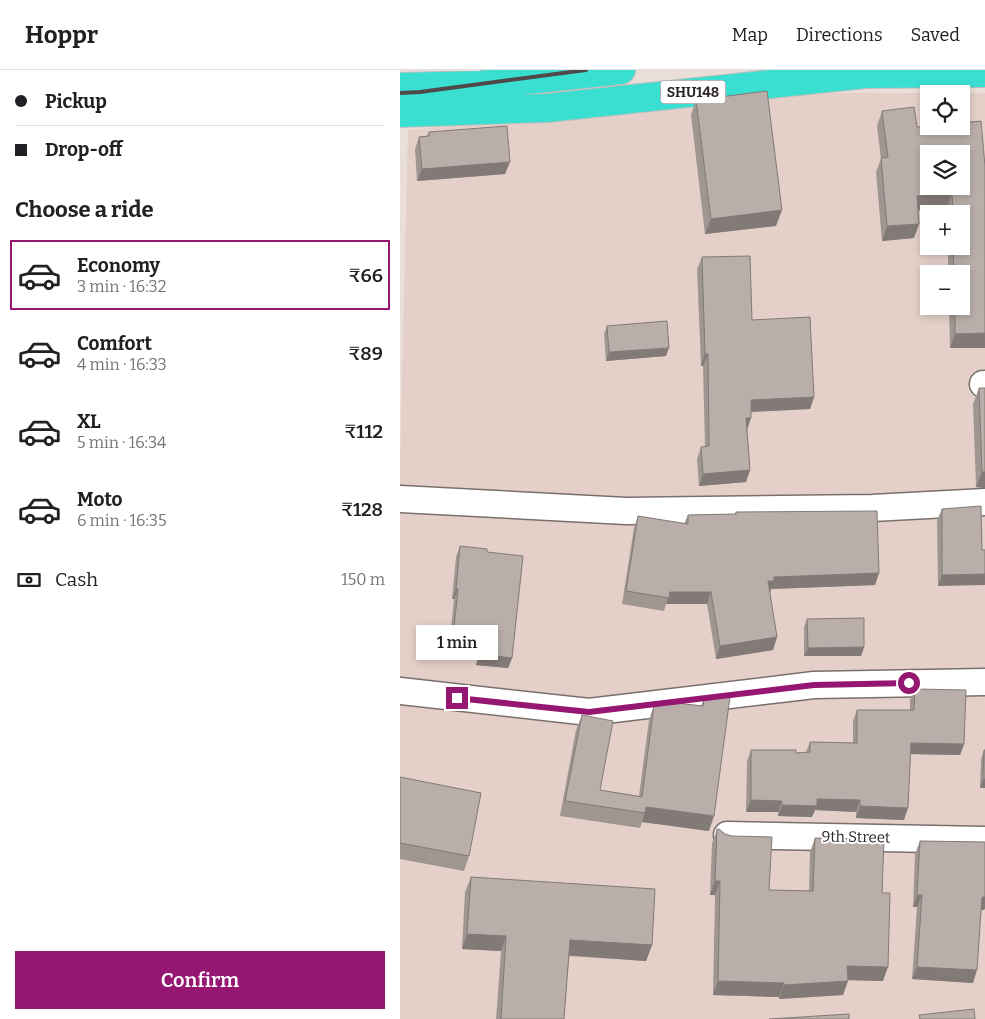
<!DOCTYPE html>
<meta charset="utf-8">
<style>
body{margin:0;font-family:Bitter,serif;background:#f2f2f2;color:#202124;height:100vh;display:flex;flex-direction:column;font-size:19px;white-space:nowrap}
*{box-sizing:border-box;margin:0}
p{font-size:16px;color:#757577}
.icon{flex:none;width:28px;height:28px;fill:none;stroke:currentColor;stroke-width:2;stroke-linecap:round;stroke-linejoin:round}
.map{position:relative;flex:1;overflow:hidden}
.sheet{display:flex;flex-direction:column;background:#fff;width:400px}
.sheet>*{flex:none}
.guide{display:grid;align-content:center;height:110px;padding:0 15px;background:#fff}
.fabs{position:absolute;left:520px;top:15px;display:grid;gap:10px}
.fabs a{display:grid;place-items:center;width:50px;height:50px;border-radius:0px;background:#fff;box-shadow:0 2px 8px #0003;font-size:25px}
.end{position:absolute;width:22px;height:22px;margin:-11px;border:6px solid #951771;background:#fff;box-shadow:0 0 0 2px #fff}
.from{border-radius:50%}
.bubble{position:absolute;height:35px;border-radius:0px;background:#fff;box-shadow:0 2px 8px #0003;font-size:16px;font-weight:600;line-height:35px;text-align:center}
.guide b{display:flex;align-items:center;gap:18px;height:48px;font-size:19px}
.guide b+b{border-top:1px solid #e0e0e0}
.guide i{width:12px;height:12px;background:#202124}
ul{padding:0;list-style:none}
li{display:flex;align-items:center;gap:15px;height:70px;margin:0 10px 8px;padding:0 5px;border:2px solid transparent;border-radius:0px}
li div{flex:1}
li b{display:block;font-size:19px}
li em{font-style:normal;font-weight:600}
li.active{border-color:#951771}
li>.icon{width:45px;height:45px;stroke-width:1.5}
h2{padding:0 15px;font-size:22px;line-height:60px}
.pay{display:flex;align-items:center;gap:12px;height:55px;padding:0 15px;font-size:19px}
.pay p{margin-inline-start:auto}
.action{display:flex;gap:10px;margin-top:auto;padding:10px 15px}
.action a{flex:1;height:58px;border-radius:0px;background:#951771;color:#fff;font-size:20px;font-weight:600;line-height:58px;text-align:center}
header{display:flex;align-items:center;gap:30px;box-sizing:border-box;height:70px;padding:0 25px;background:#fff;border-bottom:1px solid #e0e0e0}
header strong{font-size:24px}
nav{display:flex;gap:28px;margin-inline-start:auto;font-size:18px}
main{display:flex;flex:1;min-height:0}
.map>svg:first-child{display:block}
</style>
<header>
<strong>Hoppr</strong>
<nav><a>Map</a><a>Directions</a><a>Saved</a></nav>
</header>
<main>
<section class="sheet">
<div class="guide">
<b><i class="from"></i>Pickup</b>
<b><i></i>Drop-off</b>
</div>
<h2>Choose a ride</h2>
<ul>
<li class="active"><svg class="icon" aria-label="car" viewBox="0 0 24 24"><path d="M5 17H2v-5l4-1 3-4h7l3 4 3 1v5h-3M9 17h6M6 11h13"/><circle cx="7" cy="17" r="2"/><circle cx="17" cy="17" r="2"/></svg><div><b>Economy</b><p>3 min · 16:32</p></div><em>₹66</em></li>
<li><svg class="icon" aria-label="car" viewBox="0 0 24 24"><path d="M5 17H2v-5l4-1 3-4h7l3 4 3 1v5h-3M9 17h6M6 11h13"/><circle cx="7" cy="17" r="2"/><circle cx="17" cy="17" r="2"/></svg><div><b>Comfort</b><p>4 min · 16:33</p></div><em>₹89</em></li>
<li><svg class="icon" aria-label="car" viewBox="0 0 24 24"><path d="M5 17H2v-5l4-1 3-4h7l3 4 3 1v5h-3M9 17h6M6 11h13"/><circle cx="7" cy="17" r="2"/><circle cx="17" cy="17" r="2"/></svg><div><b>XL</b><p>5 min · 16:34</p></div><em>₹112</em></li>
<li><svg class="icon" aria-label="car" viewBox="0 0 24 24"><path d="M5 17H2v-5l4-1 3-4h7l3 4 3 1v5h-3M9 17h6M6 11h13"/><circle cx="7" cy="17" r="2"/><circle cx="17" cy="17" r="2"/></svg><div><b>Moto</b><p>6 min · 16:35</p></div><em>₹128</em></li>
</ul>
<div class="pay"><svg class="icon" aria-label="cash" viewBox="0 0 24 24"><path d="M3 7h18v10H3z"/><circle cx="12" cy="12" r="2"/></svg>Cash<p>150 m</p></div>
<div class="action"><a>Confirm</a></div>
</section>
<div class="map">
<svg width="585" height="949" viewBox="0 0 585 949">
<rect width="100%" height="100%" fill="#eaded9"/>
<path fill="#e4d0c9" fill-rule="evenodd" d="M392 23H585V949H0V393L8 60ZM529 24H561V56H529ZM529 84H561V116H529ZM529 144H561V176H529ZM529 204H561V236H529Z"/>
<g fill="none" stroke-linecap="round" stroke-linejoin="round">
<defs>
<g id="minor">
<path d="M583 314H585"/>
<path d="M0 429 226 441 472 438 585 432"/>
<path d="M0 621 189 642 414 615 585 612"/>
<path d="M327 765 585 770"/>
</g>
<g id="highway">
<path d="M0 17 81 15 221 0"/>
<path d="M0 43 147 38 465 4 585 3"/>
</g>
</defs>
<use href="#minor" stroke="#796f6b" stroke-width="29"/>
<use href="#highway" stroke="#bfbebe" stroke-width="30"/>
<use href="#minor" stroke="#fff" stroke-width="26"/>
<use href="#highway" stroke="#39e0d2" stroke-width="28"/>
<path stroke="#4f4947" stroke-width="4" d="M0 23 20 22 186 0"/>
</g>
<g fill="#9f9691">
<path d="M296 30 376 156 305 164 291 45Z"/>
<path d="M482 41 517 57 561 56 585 278H550L549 236H561V204H548V176H561V144H547V138L518 140 514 168 482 171 476 102 481 89 477 56Z"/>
<path d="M29 62 105 104 17 111 15 79 19 67 27 66Z"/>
<path d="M302 187 414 327 410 339 351 342 347 358 350 400 346 412 299 416 297 389 301 377H305L303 296H301L297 199Z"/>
<path d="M207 256 266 286 206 291 204 264Z"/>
<path d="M579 318 585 418 576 417 573 334Z"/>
<path d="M542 439 582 480 538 516 537 450Z"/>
<path d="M336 442 479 503 475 515 371 519 370 523 377 567 373 580 316 589 307 534H266L264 541 222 534 234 458 238 446 284 454 288 445 335 444Z"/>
<path d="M60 476 87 482 112 588 108 598 76 595 77 590 48 586 54 529H52L56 487Z"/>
<path d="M407 549 464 577 461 586H404V557Z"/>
<path d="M515 619 564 674 560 685 511 684 504 750 456 748V742L415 740 412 747 378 746V742H346L347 691 351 680 396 683 406 682 410 672 453 673V651L457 640H510V630Z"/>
<path d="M304 629 309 761 242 752 240 758 160 746 176 660 182 645 200 720 239 726 249 650 254 635 301 636Z"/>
<path d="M584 680 585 718H580L581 689Z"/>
<path d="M0 707 69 786 64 801 0 789Z"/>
<path d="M317 759 369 820 409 821 410 782 415 768 482 823 483 911 448 910 443 925 379 929V927L313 925 315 825H310L312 773Z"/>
<path d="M520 771 585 772V838L584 840H581L573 913 512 909 517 837H513L515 784Z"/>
<path d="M71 807 252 875 246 891 169 886 164 949H96L101 881 62 879 65 822Z"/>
</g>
<g fill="#827a76">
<path d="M110 92 105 104 17 111 22 99Z"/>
<path d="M552 123 547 138 512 141 517 126Z"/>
<path d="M382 140 376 156 305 164 311 149Z"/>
<path d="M519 154 514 168 482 171 487 156Z"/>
<path d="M585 263V278H550L555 264Z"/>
<path d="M269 278 266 286 206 291 209 282Z"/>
<path d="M305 284H308L303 296H301Z"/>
<path d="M414 327 410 339 346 342 351 330Z"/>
<path d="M346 348H351L347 360Z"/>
<path d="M350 400 346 412 299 416 303 404Z"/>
<path d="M582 402H585V418L576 417Z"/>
<path d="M479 503 475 515 371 519 370 523 368 511 374 507Z"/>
<path d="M585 504V515L538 516 542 505Z"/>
<path d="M56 519H58L54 529H52Z"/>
<path d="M270 522H311L307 534H266Z"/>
<path d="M377 567 373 580 316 589 320 576Z"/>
<path d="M52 576 81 579 77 590 48 586Z"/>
<path d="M464 577 461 586H404L408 578Z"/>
<path d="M80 584 112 588 108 598 76 595Z"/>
<path d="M511 673 564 674 560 685 507 684Z"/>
<path d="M583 709H585V718H580Z"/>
<path d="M417 729 460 730 456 742 415 740 412 747 378 746 382 735Z"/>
<path d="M351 730 382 731 378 742H346Z"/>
<path d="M460 736 508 738 504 750 456 748Z"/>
<path d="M246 737 314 746 309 761 242 752 245 743Z"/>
<path d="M315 811H320L315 825H310Z"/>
<path d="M517 825H522L517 837H513Z"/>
<path d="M582 827H585V838L584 840H578Z"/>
<path d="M67 864 106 866 101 881 62 879Z"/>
<path d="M170 870 252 875 246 891 164 885Z"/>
<path d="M447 896 488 897 483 911 442 910Z"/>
<path d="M517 897 577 900 573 913 512 909Z"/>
<path d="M318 911 384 913 379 927 313 925Z"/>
<path d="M448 911 443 925 379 929 384 915Z"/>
</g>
<g fill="#b9aea9" stroke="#827a76" fill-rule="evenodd">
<path d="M367 21 382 140 311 149 296 30Z"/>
<path d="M514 37 517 57 529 56H561V53L581 51 585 96V263L555 264V236H561V204H554L553 176H561V144H553L552 123 517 126 519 154 487 156 481 88 488 87 482 41ZM529 84H561V116H529Z"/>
<path d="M107 56 110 92 22 99 19 67 29 66V62Z"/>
<path d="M350 186 352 250 410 247 414 327 351 330V348H346L350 400 303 404 301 377 309 376 308 284H305L302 187Z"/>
<path d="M267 251 269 278 209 282 207 256Z"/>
<path d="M579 318H585V402H582Z"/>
<path d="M581 436 582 480H585V504L542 505V439Z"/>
<path d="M477 441 479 503 374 507V511H368L377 567 320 576 311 522H270L269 528 226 521 238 446 288 454V445L336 444V442Z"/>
<path d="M60 476 87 479V482L123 486 112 588 80 584 81 579 52 576 58 519H56Z"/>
<path d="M464 548V577L408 578 407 549Z"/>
<path d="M515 619 566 620 564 674 511 673 508 738 460 736V730L417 729V736L382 735V731L351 730V680H396V683L410 682V672L457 673V640H514Z"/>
<path d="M330 627 314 746 246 737 245 743 165 731 182 645 213 651 200 720 242 727 254 635 276 633 303 636 304 629Z"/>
<path d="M584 680H585V709H583Z"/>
<path d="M0 707 81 723 69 786 0 773Z"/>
<path d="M317 759H319L325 764 332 766 372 767 369 820 413 821 415 768 484 769 482 823H490L488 897 447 896 448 911 384 915V913L318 911 320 811H315Z"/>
<path d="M520 771 585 772V827H582L577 900 517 897 522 825H517Z"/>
<path d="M71 807 255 819 252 875 170 870 164 949H101L106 866 67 864Z"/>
<path d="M574 939 575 949H520L519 945Z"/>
<path d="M449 944V949H369Z"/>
</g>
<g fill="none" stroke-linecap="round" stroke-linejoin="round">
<path stroke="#951771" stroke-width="6" d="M57 628 189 642 414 615 509 613"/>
</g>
<g text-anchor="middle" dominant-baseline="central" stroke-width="4" stroke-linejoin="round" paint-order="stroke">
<rect fill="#fff" stroke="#6b6766" stroke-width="1" x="260.5" y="10.5" width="65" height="23" rx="4"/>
<g font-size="14" font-weight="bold" fill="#2b2625">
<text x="293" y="22">SHU148</text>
</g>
<g font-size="15" fill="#2b2625" stroke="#fff">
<text transform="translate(456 767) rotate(1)">9th Street</text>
</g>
</g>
</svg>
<div class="fabs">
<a><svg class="icon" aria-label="locate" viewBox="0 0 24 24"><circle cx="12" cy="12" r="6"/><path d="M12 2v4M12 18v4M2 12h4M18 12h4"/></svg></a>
<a><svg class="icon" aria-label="layers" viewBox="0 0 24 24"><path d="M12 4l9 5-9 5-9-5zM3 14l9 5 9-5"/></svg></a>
<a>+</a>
<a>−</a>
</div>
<i class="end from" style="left:509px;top:613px"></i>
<i class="end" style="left:57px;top:628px"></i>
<div class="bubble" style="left:16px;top:555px;width:82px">1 min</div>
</div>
</main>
